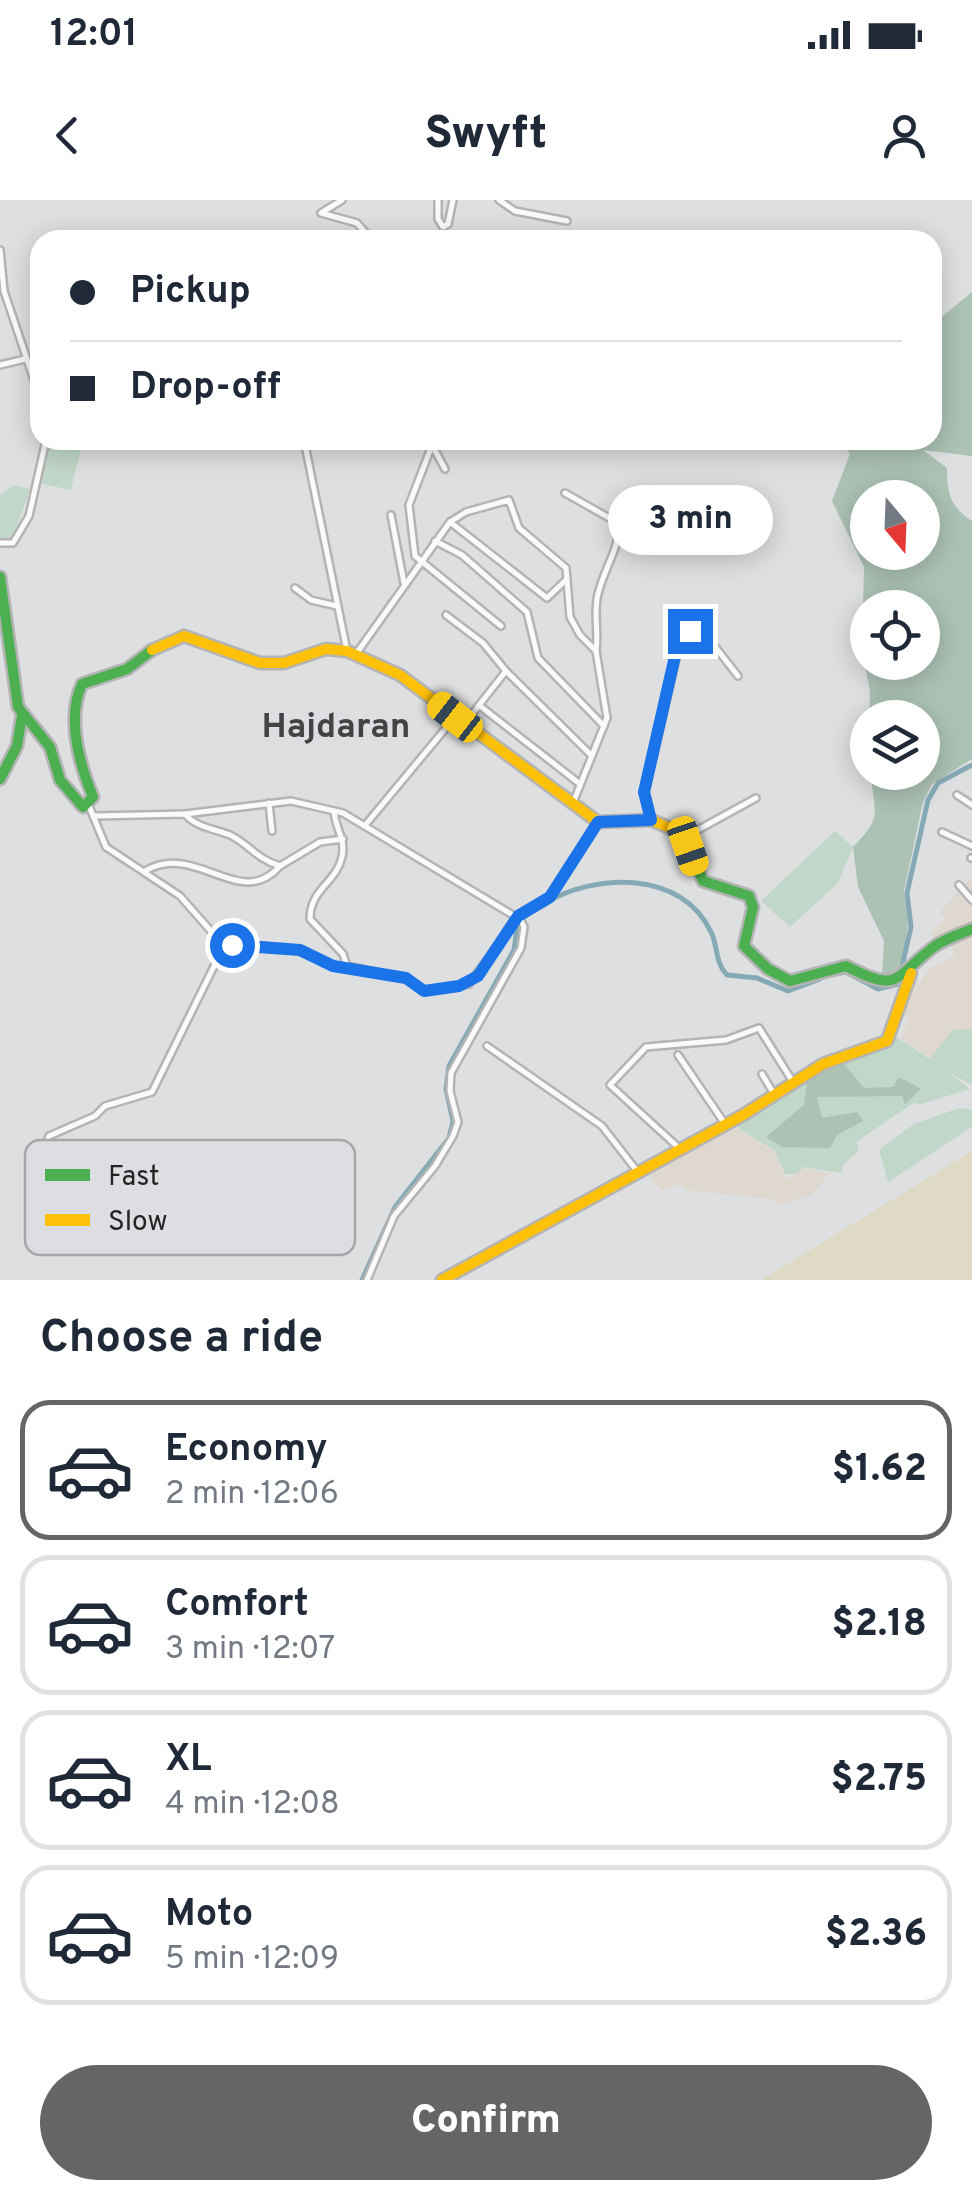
<!DOCTYPE html>
<meta charset="utf-8">
<style>
body{margin:0;font-family:Overpass,sans-serif;background:#f2f2f3;color:#1f2937;height:100vh;display:flex;flex-direction:column;font-size:38px;white-space:nowrap}
*{box-sizing:border-box;margin:0}
p{font-size:32px;color:#747a83}
.icon{flex:none;width:55px;height:55px;fill:none;stroke:currentColor;stroke-width:2;stroke-linecap:round;stroke-linejoin:round}
.map{position:relative;height:1080px;overflow:hidden}
.drawer{display:flex;flex-direction:column;background:#fff;flex:1}
.drawer>*{flex:none}
.top-card{position:absolute;left:30px;top:30px;width:912px;height:220px;border-radius:30px;box-shadow:0 5px 25px #0003;display:grid;align-content:center;height:220px;padding:0 40px;background:#fff}
.needle{width:65px;rotate:161deg}
.fabs{position:absolute;left:850px;top:280px;display:grid;gap:20px}
.fabs a{display:grid;place-items:center;width:90px;height:90px;border-radius:50%;background:#fff;box-shadow:0 5px 25px #0003;font-size:50px}
.end{position:absolute;width:45px;height:45px;margin:-22px;border:12px solid #1a73e8;background:#fff;box-shadow:0 0 0 5px #fff}
.from{border-radius:50%}
.bubble{position:absolute;height:70px;border-radius:35px;background:#fff;box-shadow:0 5px 25px #0003;font-size:32px;font-weight:800;line-height:70px;text-align:center}
.car{position:absolute;width:30px;height:60px;margin:-30px -15px;border-radius:12px;box-shadow:0 0 8px 2px #0007;background:linear-gradient(#f5c518 24%,#345 0 40%,#f5c518 0 76%,#345 0 86%,#f5c518 0)}
.top-card b{display:flex;align-items:center;gap:35px;height:95px;font-size:38px}
.top-card b+b{border-top:2px solid #e0e1e3}
.top-card i{width:25px;height:25px;background:#1f2937}
ul{padding:0;list-style:none}
li{display:flex;align-items:center;gap:30px;height:140px;margin:0 20px 15px;padding:0 20px;border:5px solid #e0e1e3;border-radius:30px}
li div{flex:1}
li b{display:block;font-size:38px}
li em{font-style:normal;font-weight:800}
li.current{border-color:#646566}
li>.icon{width:90px;height:90px;stroke-width:1.5}
h2{padding:0 40px;font-size:45px;line-height:120px}
.action{display:flex;gap:20px;margin-top:auto;padding:20px 40px}
.action a{flex:1;height:115px;border-radius:60px;background:#646566;color:#fff;font-size:40px;font-weight:800;line-height:115px;text-align:center}
.status{display:flex;justify-content:space-between;align-items:center;height:70px;padding:0 50px;background:#fff;direction:ltr}
.status svg{height:28px;fill:currentColor}
header{display:flex;justify-content:space-between;align-items:center;height:130px;padding:0 40px;background:#fff;font-size:45px;font-weight:800}
.map>svg:first-child{display:block}
</style>
<div class="status"><b>12:01</b><svg viewBox="0 0 49 12"><path d="M0 12V9h3v3zM5 12V6h3v6zM10 12V3h3v9zM15 12V0h3v12zM26 1h20v11H26zM47 4h2v5h-2z"/></svg></div>
<header><svg class="icon" aria-label="back" viewBox="0 0 24 24"><path d="M15 5l-7 7 7 7"/></svg>Swyft<svg class="icon" aria-label="person" viewBox="0 0 24 24"><circle cx="12" cy="8" r="4"/><path d="M4 21q1-7 8-7t8 7"/></svg></header>
<div class="map">
<svg width="972" height="1080" viewBox="0 0 972 1080">
<rect width="100%" height="100%" fill="#dedfe0"/>
<g fill="#dfd8ce">
<path d="M972 677V725L935 741 930 734 945 719 940 712Z"/>
<path d="M972 732V829L953 830 931 858 901 839 909 818 900 813 911 780 919 784 929 769 955 755 950 742Z"/>
<path d="M730 924 773 950 787 980 805 968 829 974 812 995 779 1005 772 999 686 990 680 984 661 991 648 973Z"/>
</g>
<g fill="#c1d7c9">
<path d="M49 240H83L71 290 38 283Z"/>
<path d="M14 285 30 289 13 337 5 340 0 337V295Z"/>
<path d="M835 631 853 647 838 683 790 727 761 701Z"/>
<path d="M972 829V885L946 871 970 889 918 905 915 902 856 942 859 950 844 964 841 973 804 967 797 974H785L774 950 738 928 739 922C783 892 835 849 890 848L893 835 930 859 952 830Z"/>
<path d="M959 908 972 910V927L888 982 879 950 914 924Z"/>
</g>
<g fill="#abc2b4" fill-rule="evenodd">
<path d="M972 92V256L923 250 947 268C947 293 950 307 972 321V559L932 584 923 602 904 691 908 723 904 753 895 777 882 775 884 741 858 687 853 647C885 614 873 613 871 573L922 572V518L869 517 870 491 862 451 864 367 832 301 850 254 839 240H932L933 124ZM868 298H922V352H868ZM868 408H922V462H868Z"/>
<path d="M843 863 864 888 893 887 899 877 921 889 905 904 902 896 817 897 822 918 857 912 863 921 837 935 830 948 782 947 766 937 804 905 807 880Z"/>
</g>
<path fill="#dedac6" d="M972 951V1080H761Z"/>
<g fill="none" stroke-linecap="round" stroke-linejoin="round">
<g stroke="#86aab5" stroke-width="5">
<path d="M545 703C596 673 682 670 711 732 718 746 715 763 727 775L757 778 788 791 820 779"/>
<path d="M835 774 846 772 878 789 898 784 911 727 907 693 928 600 938 583 972 565"/>
<path d="M362 1080 395 1007 449 938 453 921 446 889 449 866 514 750 518 721 536 709"/>
</g>
<defs>
<g id="street">
<path d="M342 0 321 13 357 23 372 40"/>
<path d="M438 0V19L443 27 448 24 453 0"/>
<path d="M499 0 515 11 567 21"/>
<path d="M0 50 4 91 40 198"/>
<path d="M0 165 25 159"/>
<path d="M304 240 347 451"/>
<path d="M434 240 409 305 415 356 501 426"/>
<path d="M432 245 445 269"/>
<path d="M565 293 620 324C618 351 604 369 598 394 593 414 599 431 596 451"/>
<path d="M391 315 404 383"/>
<path d="M450 322 547 398 567 379"/>
<path d="M435 341 462 355 527 412 538 458 604 526"/>
<path d="M0 343H13L29 316 46 240"/>
<path d="M295 388 311 400 337 406"/>
<path d="M446 415 483 443 506 471"/>
<path d="M356 454 450 322 466 312 509 300 519 328 566 368 570 417 580 435 596 451 607 518 573 603"/>
<path d="M480 506 580 584"/>
<path d="M465 523 506 471 592 556"/>
<path d="M957 595 972 605"/>
<path d="M269 603 272 631"/>
<path d="M185 614 291 601 343 613 516 717 546 701 598 622"/>
<path d="M95 616 185 614C195 627 215 629 230 635 249 644 256 659 280 666L320 642 343 639"/>
<path d="M651 620 645 592 681 437 702 430 738 476"/>
<path d="M367 623 455 517"/>
<path d="M942 632 972 646"/>
<path d="M683 638 756 598"/>
<path d="M971 658H972"/>
<path d="M145 671C197 641 240 712 280 666"/>
<path d="M959 685 972 700"/>
<path d="M224 742 300 750 333 766H347L343 754 310 719C310 689 336 683 342 657 346 639 335 628 334 611"/>
<path d="M347 766 406 779 424 791 469 784 519 717"/>
<path d="M487 846 602 926 637 971"/>
<path d="M678 855 725 924"/>
<path d="M762 874 774 894"/>
<path d="M679 948 610 885 646 847 726 840 759 828 793 882"/>
<path d="M38 966 49 936 95 916 105 906 152 892 224 746 180 696 106 647 89 606"/>
<path d="M367 1080 394 1016 435 966 453 936 458 922 450 891 451 873 521 748 524 727 519 716"/>
</g>
<g id="fast">
<path d="M0 377 18 507 50 547 60 580 83 607 93 597C79 563 66 519 82 484L127 469 152 450"/>
<path d="M0 579 17 546 22 515"/>
<path d="M670 628 686 641 703 681 749 696 753 707 744 746 768 769 790 781 846 766C901 795 893 777 935 746 945 739 960 734 972 729"/>
</g>
<g id="slow">
<path d="M152 450 184 436 260 463H284L326 449 347 451 400 475 598 622 651 620 670 628"/>
<path d="M442 1080 743 915 823 864 887 841 911 773"/>
</g>
</defs>
<use href="#street" stroke="#b4b4b5" stroke-width="10"/>
<use href="#fast" stroke="#b4b4b5" stroke-width="15"/>
<use href="#slow" stroke="#b4b4b5" stroke-width="15"/>
<use href="#street" stroke="#fafafa" stroke-width="5"/>
<use href="#fast" stroke="#4caf50" stroke-width="10"/>
<use href="#slow" stroke="#ffc107" stroke-width="10"/>
</g>
<g fill="none" stroke-linecap="round" stroke-linejoin="round">
<path stroke="#1a73e8" stroke-width="12" d="M232 745 300 750 333 766 406 778 424 791 459 786 478 776 518 716 550 697 598 622 651 620 644 592 678 443 690 431"/>
</g>
<g text-anchor="middle" dominant-baseline="central" stroke-width="8" stroke-linejoin="round" paint-order="stroke">
<g font-size="35" font-weight="bold" fill="#424345" stroke="#dddee1">
<text x="336" y="528">Hajdaran</text>
</g>
</g>
<rect x="25" y="940" width="330" height="115" rx="15" fill="#dddee1" stroke="#a5a6a9" stroke-width="2.5"/>
<rect x="45" y="969" width="45" height="12" fill="#4caf50"/>
<rect x="45" y="1014" width="45" height="12" fill="#ffc107"/>
<g font-size="28" fill="#232425">
<text x="108" y="985">Fast</text>
<text x="108" y="1030">Slow</text>
</g>
</svg>
<div class="fabs">
<a><svg class="needle" viewBox="-14 -14 28 28"><path d="M0-13l5 13h-10z" fill="#e53935"/><path d="M0 13l5-13h-10z" fill="#747a83"/></svg></a>
<a><svg class="icon" aria-label="locate" viewBox="0 0 24 24"><circle cx="12" cy="12" r="6"/><path d="M12 2v4M12 18v4M2 12h4M18 12h4"/></svg></a>
<a><svg class="icon" aria-label="layers" viewBox="0 0 24 24"><path d="M12 4l9 5-9 5-9-5zM3 14l9 5 9-5"/></svg></a>
</div>
<i class="end from" style="left:232px;top:745px"></i>
<i class="end" style="left:690px;top:431px"></i>
<div class="bubble" style="left:608px;top:285px;width:165px">3 min</div>
<i class="car" style="left:455px;top:517px;rotate:308deg"></i>
<i class="car" style="left:688px;top:646px;rotate:161deg"></i>
<div class="top-card">
<b><i class="from"></i>Pickup</b>
<b><i></i>Drop-off</b>
</div>
</div>
<section class="drawer">
<h2>Choose a ride</h2>
<ul>
<li class="current"><svg class="icon" aria-label="car" viewBox="0 0 24 24"><path d="M5 17H2v-5l4-1 3-4h7l3 4 3 1v5h-3M9 17h6M6 11h13"/><circle cx="7" cy="17" r="2"/><circle cx="17" cy="17" r="2"/></svg><div><b>Economy</b><p>2 min · 12:06</p></div><em>$1.62</em></li>
<li><svg class="icon" aria-label="car" viewBox="0 0 24 24"><path d="M5 17H2v-5l4-1 3-4h7l3 4 3 1v5h-3M9 17h6M6 11h13"/><circle cx="7" cy="17" r="2"/><circle cx="17" cy="17" r="2"/></svg><div><b>Comfort</b><p>3 min · 12:07</p></div><em>$2.18</em></li>
<li><svg class="icon" aria-label="car" viewBox="0 0 24 24"><path d="M5 17H2v-5l4-1 3-4h7l3 4 3 1v5h-3M9 17h6M6 11h13"/><circle cx="7" cy="17" r="2"/><circle cx="17" cy="17" r="2"/></svg><div><b>XL</b><p>4 min · 12:08</p></div><em>$2.75</em></li>
<li><svg class="icon" aria-label="car" viewBox="0 0 24 24"><path d="M5 17H2v-5l4-1 3-4h7l3 4 3 1v5h-3M9 17h6M6 11h13"/><circle cx="7" cy="17" r="2"/><circle cx="17" cy="17" r="2"/></svg><div><b>Moto</b><p>5 min · 12:09</p></div><em>$2.36</em></li>
</ul>
<div class="action"><a>Confirm</a></div>
</section>
